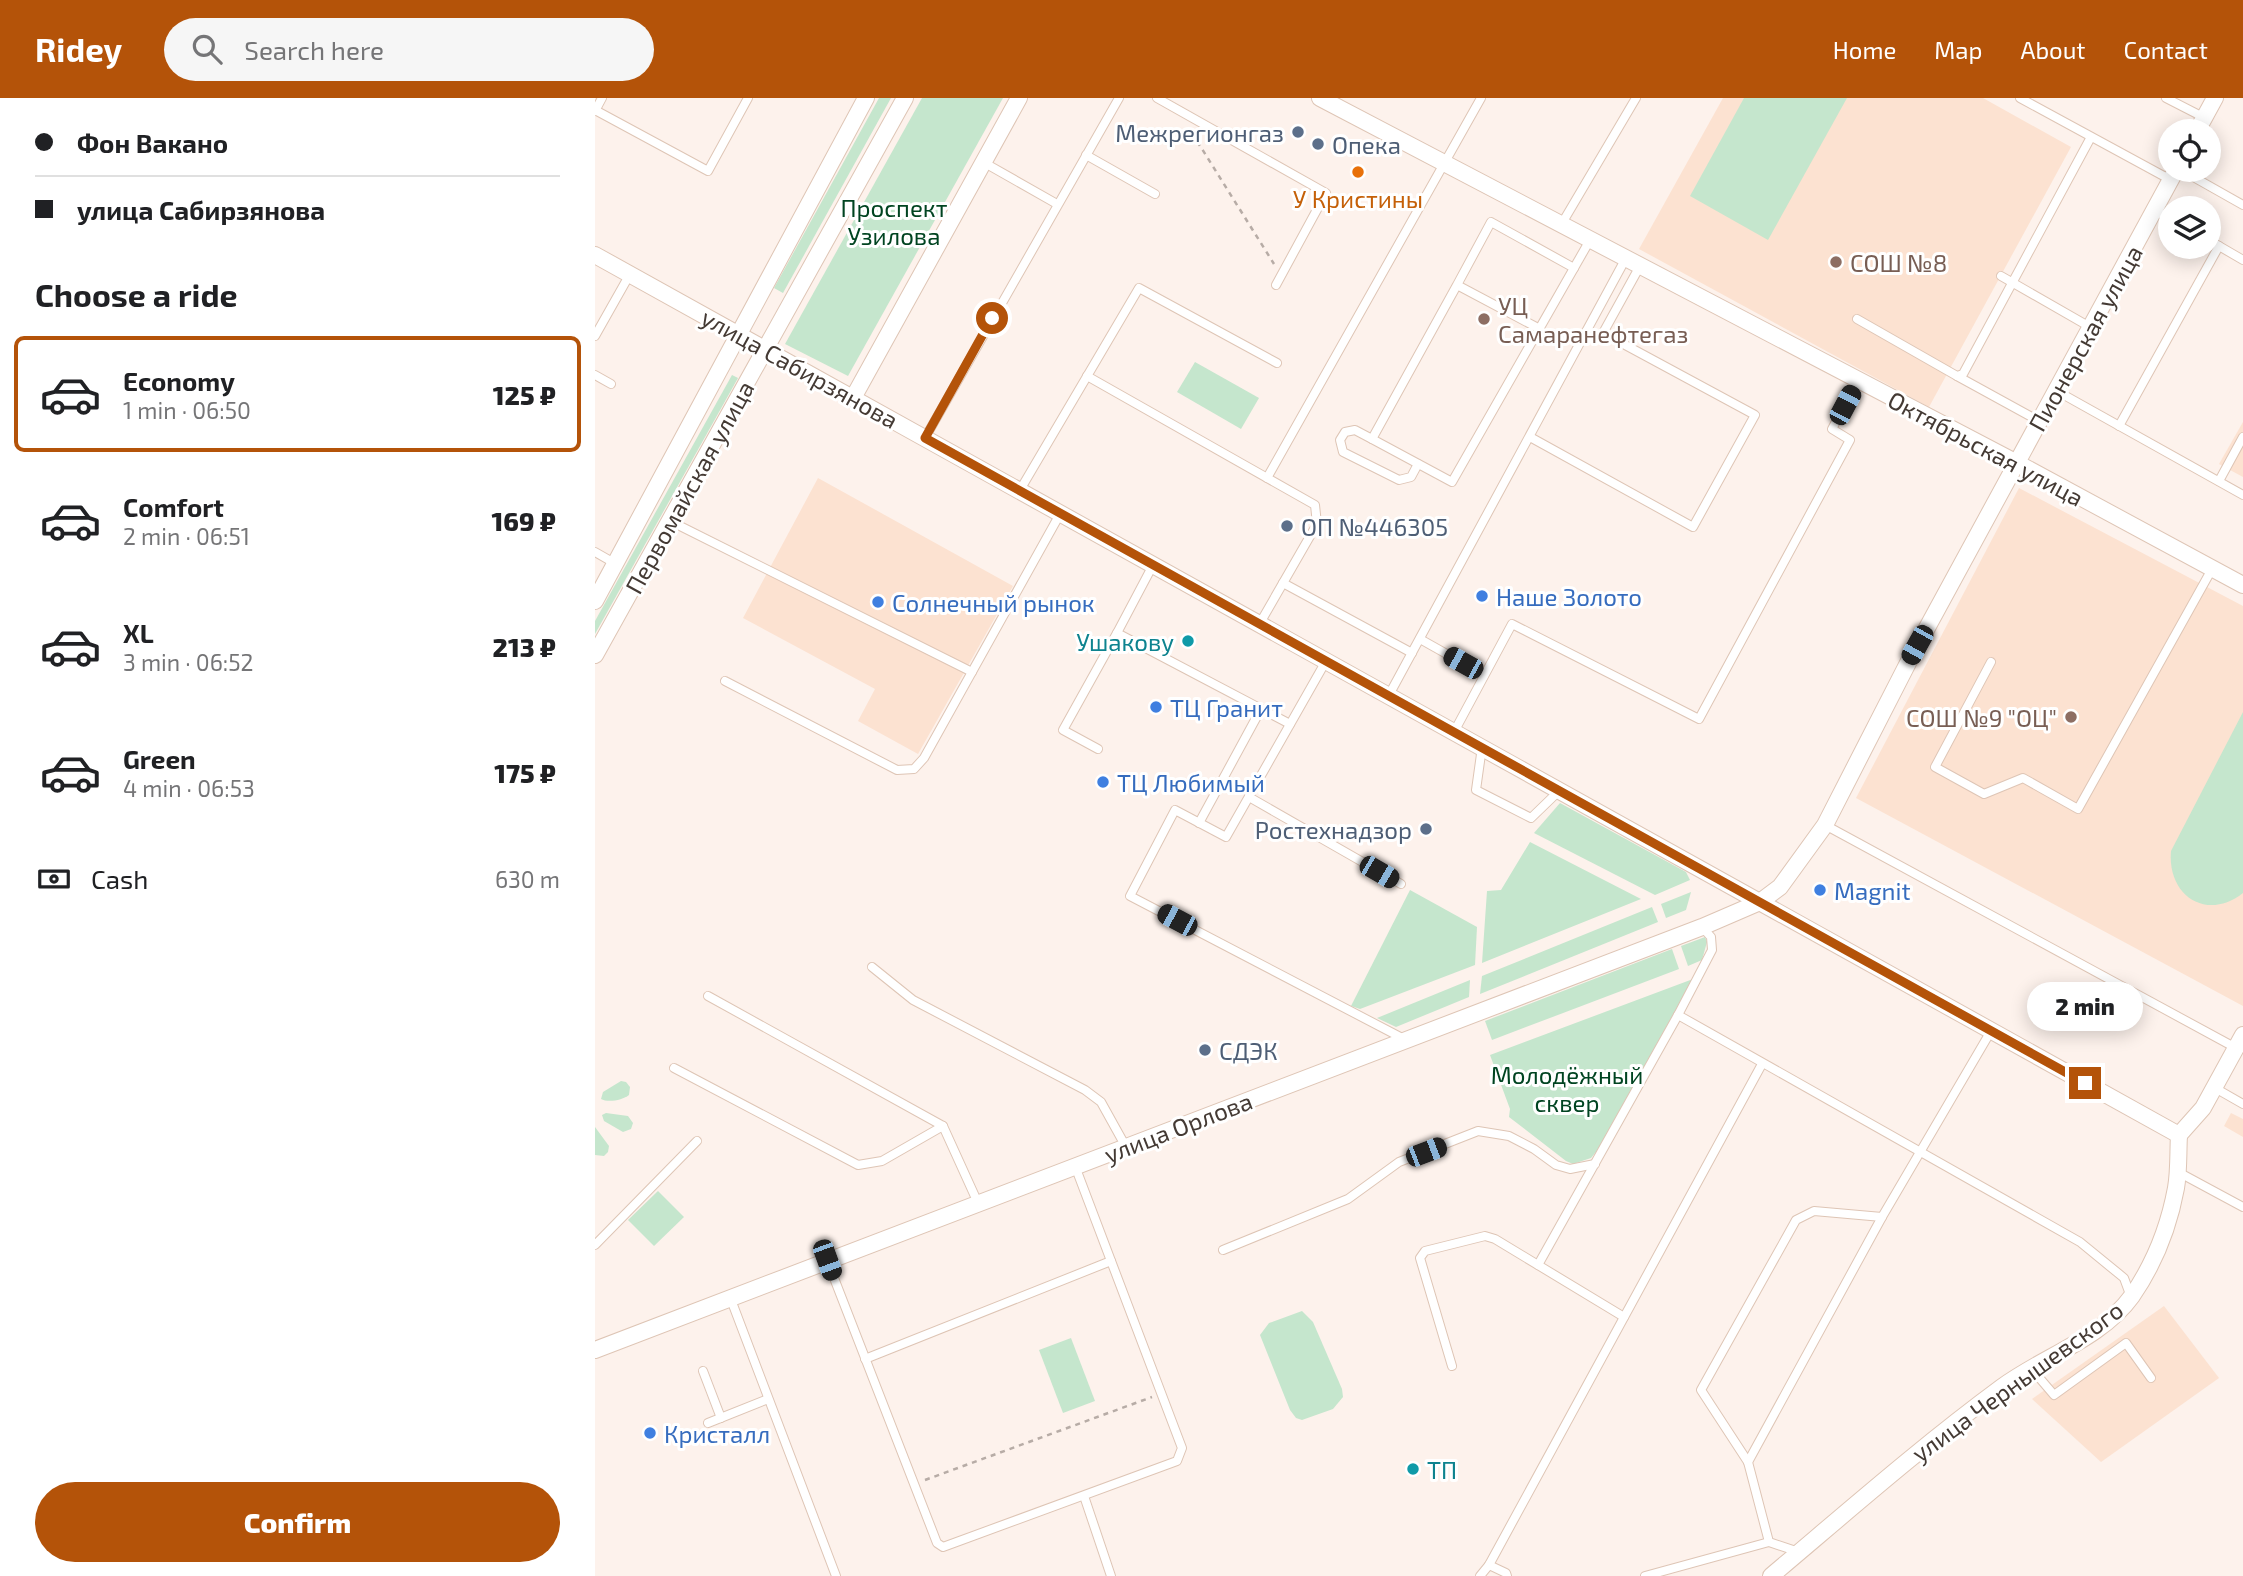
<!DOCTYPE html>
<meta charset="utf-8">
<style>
body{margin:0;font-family:"Exo 2",sans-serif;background:#f6f6f6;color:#202124;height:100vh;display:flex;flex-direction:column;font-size:26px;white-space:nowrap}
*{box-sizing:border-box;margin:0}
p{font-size:23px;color:#757577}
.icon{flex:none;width:38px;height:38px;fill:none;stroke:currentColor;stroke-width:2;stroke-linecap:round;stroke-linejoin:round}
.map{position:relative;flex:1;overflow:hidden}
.details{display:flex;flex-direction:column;background:#fff;width:595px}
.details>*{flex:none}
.hud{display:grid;align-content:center;height:154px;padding:0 35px;background:#fff}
.buttons{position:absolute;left:1563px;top:21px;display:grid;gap:14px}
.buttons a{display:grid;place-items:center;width:63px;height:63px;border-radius:50%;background:#fff;box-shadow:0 4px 18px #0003;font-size:35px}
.end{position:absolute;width:32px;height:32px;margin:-16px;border:9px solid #b45309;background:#fff;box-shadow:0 0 0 4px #fff}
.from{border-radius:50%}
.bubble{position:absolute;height:49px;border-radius:24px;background:#fff;box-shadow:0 4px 18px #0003;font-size:23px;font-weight:800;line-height:49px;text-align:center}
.car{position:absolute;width:21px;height:42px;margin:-21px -10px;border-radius:9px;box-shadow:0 0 5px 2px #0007;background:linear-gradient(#222 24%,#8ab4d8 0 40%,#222 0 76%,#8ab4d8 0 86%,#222 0)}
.hud b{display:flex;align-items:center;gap:24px;height:66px;font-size:26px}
.hud b+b{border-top:2px solid #e0e0e0}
.hud i{width:18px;height:18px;background:#202124}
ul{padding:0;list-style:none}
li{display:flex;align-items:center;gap:21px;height:116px;margin:0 14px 10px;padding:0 21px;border:4px solid transparent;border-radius:10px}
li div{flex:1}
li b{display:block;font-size:26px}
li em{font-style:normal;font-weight:800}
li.selected{border-color:#b45309}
li>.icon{width:63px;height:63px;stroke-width:1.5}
h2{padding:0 35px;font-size:32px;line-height:84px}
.pay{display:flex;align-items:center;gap:18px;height:77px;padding:0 35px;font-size:26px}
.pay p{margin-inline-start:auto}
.action{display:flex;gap:14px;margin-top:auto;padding:14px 35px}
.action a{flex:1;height:80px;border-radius:42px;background:#b45309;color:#fff;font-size:28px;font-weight:800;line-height:80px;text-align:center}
header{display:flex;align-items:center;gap:42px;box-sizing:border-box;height:98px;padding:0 35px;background:#b45309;color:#fff}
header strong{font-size:33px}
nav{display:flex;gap:38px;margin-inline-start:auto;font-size:24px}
.search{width:490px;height:63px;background:#f6f6f6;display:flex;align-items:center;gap:18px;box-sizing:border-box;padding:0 24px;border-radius:38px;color:#757577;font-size:26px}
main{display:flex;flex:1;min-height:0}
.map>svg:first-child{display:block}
</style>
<header>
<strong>Ridey</strong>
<div class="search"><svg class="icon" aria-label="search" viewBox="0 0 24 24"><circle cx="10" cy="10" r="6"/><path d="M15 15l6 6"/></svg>Search here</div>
<nav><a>Home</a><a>Map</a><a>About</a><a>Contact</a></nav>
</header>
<main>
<section class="details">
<div class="hud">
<b><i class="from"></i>Фон Вакано</b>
<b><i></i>улица Сабирзянова</b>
</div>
<h2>Choose a ride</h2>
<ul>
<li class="selected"><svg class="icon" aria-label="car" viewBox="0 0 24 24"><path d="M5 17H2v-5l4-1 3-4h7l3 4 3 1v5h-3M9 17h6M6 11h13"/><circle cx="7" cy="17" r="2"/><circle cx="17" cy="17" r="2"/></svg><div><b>Economy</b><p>1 min · 06:50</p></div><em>125 ₽</em></li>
<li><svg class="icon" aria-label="car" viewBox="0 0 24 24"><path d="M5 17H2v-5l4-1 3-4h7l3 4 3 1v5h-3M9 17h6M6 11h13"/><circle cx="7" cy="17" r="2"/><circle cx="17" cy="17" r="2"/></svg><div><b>Comfort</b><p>2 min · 06:51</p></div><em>169 ₽</em></li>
<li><svg class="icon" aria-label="car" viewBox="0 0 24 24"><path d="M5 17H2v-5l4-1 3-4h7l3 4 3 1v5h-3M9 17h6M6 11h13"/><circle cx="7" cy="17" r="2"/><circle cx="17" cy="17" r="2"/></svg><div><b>XL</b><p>3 min · 06:52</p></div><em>213 ₽</em></li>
<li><svg class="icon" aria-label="car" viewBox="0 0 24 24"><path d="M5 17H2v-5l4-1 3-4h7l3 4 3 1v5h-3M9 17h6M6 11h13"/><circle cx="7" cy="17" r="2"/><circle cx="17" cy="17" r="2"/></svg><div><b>Green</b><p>4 min · 06:53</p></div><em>175 ₽</em></li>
</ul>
<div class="pay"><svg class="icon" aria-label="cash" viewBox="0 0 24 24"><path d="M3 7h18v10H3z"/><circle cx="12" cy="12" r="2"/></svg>Cash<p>630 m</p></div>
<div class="action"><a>Confirm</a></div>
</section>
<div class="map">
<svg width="1648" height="1478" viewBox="0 0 1648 1478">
<rect width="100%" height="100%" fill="#fdf2ec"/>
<g fill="#fce2d1">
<path d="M1128 0H1388L1476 49 1334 309 1044 151Z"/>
<path d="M1648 324V379L1624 366Z"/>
<path d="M223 380 418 488 323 656 263 623 280 591 148 520Z"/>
<path d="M1424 390 1648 508V908L1261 700Z"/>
<path d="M1636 1015 1648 1021V1039L1629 1028Z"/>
<path d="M1569 1208 1624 1280 1506 1364 1437 1301Z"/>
</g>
<g fill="#c5e6cd">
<path d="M284 0H296L188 195 179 190Z"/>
<path d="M327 0H408L253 278 190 246Z"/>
<path d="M1149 0H1252L1173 142 1095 98Z"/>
<path d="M600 264 664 300 646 331 582 294Z"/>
<path d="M137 277 143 280 0 536V523Z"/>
<path d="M1648 614V795C1611 824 1572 797 1576 753Z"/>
<path d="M965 705 1091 774 1095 782 1060 797 939 735Z"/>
<path d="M935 744 1046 801 887 865 892 793 906 792Z"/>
<path d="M815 792 882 829 880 867 765 911 756 908Z"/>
<path d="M1096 794 1091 812 1071 820 1066 806Z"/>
<path d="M1057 809 1063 824 885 896 887 878Z"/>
<path d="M1110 839 1112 844 1107 862 1093 868 1086 848Z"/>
<path d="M1077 851 1084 871 897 942 890 923Z"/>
<path d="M1098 881 1005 1049 996 1060 978 1066 971 1063 914 1019 915 1011 895 957Z"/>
<path d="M875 882 874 899 801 929 782 920Z"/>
<path d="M26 983 31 984 35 989 34 997C28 1002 13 1005 6 1001L8 994Z"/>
<path d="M11 1015 33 1018 38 1025 36 1031 28 1034 9 1023 7 1017Z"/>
<path d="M0 1029 14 1048 13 1054 9 1058 0 1057Z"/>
<path d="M63 1093 89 1119 59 1148 33 1122Z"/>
<path d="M707 1213 718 1224 747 1291 748 1299 738 1311 707 1322 701 1320 695 1312 665 1237 674 1225Z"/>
<path d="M476 1240 500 1303 468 1315 444 1252Z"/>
</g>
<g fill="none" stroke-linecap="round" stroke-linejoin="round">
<defs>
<g id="service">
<path d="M562 0 731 95 681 187"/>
<path d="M1425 0 1576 82"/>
<path d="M1571 0 1610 20"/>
<path d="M0 12 113 73 153 0"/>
<path d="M0 13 7 0"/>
<path d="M491 57 560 96"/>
<path d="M388 64 462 106"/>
<path d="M1586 72 1648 107"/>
<path d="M1559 112 1575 121"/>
<path d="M966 127 1041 0"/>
<path d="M1624 148 1648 162"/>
<path d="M979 170 995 142"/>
<path d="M1406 178 1495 229"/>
<path d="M862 187 896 124 979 170 857 384 777 341 862 187 943 230"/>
<path d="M1262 221 1362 278 1368 276 1496 39"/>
<path d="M0 238 35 176"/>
<path d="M0 277 16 286"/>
<path d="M492 278 720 407 722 426 665 525"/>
<path d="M1362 278 1444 323"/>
<path d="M1460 292 1648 397"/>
<path d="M1524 328 1624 148 1614 142"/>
<path d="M935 339 1098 429 1160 317 1008 235 1045 168"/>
<path d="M330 340 524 0"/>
<path d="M777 341 760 332 750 334 745 342 748 354 804 382 816 379 823 366"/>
<path d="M672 380 886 0"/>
<path d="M1624 383 1648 339"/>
<path d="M425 392 544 190 682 265"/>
<path d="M75 423 377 574"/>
<path d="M0 454 21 466"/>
<path d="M558 467 522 535 695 626"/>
<path d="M688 485 817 555"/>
<path d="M825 541 889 577"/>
<path d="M731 563 631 739 580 712 535 798 811 942"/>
<path d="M1396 564 1340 669 1389 696 1428 680 1483 711 1617 471"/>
<path d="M130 583 302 672 319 671 329 660 465 416"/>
<path d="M794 597 1031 160"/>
<path d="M859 634 917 526 1104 621 1255 342 1237 331 1263 282"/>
<path d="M887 649 881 692 936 720 965 692"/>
<path d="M503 651 468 632 522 535"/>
<path d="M654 699 806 786"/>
<path d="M604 725 666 611"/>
<path d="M1230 727 1641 950"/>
<path d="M277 869 318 902 490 992 506 1004 531 1049"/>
<path d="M113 898 348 1028"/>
<path d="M1083 917 1485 1144 1529 1180 1536 1199"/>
<path d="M79 970 263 1067 287 1063 348 1028 383 1105"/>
<path d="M1620 990 1648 1006"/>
<path d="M1583 1074 1648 1109"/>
<path d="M0 1147 102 1043"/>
<path d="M628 1152 753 1101 804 1064 883 1033 914 1038 939 1051 961 1067 975 1071 1000 1066"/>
<path d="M232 1162 342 1445 348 1449 582 1363 587 1350 480 1068"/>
<path d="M943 1167 1083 917 1117 852 1116 839 1107 829"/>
<path d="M135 1199 241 1478"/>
<path d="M270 1261 516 1163"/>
<path d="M857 1268 825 1160 830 1153 890 1138 900 1141 1029 1219"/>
<path d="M1436 1270 1459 1297 1531 1245 1556 1280"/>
<path d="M108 1273 126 1320"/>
<path d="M113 1325 173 1301"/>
<path d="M1153 1364 1106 1292 1201 1122 1219 1113 1287 1119"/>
<path d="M489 1398 516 1478"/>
<path d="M1204 1454 1174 1444 1153 1364 1287 1119 1396 933"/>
<path d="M894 1467 911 1475 912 1478"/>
<path d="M885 1478 894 1467 1167 966"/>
<path d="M1050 1478 1174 1444"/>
</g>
<g id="minor">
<path d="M725 0 1422 365 1648 487"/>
<path d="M1602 33 1620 0"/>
<path d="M0 157 1584 1037"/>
<path d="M258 300 424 0"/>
<path d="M0 503 271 0"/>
<path d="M0 557 310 0"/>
<path d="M1584 1037 1608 1010 1648 937"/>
<path d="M0 1252 1107 829 1165 804 1185 789 1230 727 1314 563 1581 72"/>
<path d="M1176 1478C1252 1414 1327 1348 1407 1289 1449 1258 1506 1241 1537 1198 1559 1166 1574 1128 1581 1090 1584 1073 1583 1054 1584 1037"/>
</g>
</defs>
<use href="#service" stroke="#dec5b5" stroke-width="10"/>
<use href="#minor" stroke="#dec5b5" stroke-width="18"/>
<g stroke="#b7aca6" stroke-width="2.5" stroke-dasharray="5 5" stroke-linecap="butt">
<path d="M597 35 679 166"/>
<path d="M330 1382 557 1299"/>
</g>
<use href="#service" stroke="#fff" stroke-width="8"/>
<use href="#minor" stroke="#fff" stroke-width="16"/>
</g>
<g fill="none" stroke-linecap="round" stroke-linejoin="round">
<path stroke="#b45309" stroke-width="9" d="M397 220 330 340 1490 985"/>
</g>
<g fill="#5c6f8a" stroke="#fff" stroke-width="2.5">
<circle cx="703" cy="34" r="7"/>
<circle cx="723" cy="46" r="7"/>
<circle cx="692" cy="428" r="7"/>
<circle cx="831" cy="731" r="7"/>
<circle cx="610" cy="952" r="7"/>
</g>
<circle fill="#e8710a" stroke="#fff" stroke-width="2.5" cx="763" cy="74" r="7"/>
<g fill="#8d6e63" stroke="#fff" stroke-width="2.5">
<circle cx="1241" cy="164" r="7"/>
<circle cx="889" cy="221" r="7"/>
<circle cx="1476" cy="619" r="7"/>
</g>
<g fill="#3f7fe0" stroke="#fff" stroke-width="2.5">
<circle cx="887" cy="498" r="7"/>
<circle cx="283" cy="504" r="7"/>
<circle cx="561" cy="609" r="7"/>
<circle cx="508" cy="684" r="7"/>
<circle cx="1225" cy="792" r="7"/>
<circle cx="55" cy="1335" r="7"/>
</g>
<g fill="#0f9aa8" stroke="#fff" stroke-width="2.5">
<circle cx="593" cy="543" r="7"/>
<circle cx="818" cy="1371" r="7"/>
</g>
<g text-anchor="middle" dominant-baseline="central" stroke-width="6" stroke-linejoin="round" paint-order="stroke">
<g font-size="24" fill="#4e5e75" stroke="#fff" text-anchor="start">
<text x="689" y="34" text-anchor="end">Межрегионгаз</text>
<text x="737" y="46">Опека</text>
<text x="706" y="428">ОП №446305</text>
<text x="817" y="731" text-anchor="end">Ростехнадзор</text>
<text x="624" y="952">СДЭК</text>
</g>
<g font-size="24" fill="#c56008" stroke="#fff">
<text x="763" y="100">У Кристины</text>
</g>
<g font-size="24" fill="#004421" stroke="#fff">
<text x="299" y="109">Проспект<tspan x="299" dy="28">Узилова</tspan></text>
<text x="972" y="976">Молодёжный<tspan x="972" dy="28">сквер</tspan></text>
</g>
<g font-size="24" fill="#785e54" stroke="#fff" text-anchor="start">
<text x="1255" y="164">СОШ №8</text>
<text x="903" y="207">УЦ<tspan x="903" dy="28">Самаранефтегаз</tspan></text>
<text x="1462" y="619" text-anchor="end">СОШ №9 "ОЦ"</text>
</g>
<g font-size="24" fill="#443a34" stroke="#fff">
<text transform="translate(1490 240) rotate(-61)">Пионерская улица</text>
<text transform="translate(205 270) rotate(29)">улица Сабирзянова</text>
<text transform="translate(1391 350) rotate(28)">Октябрьская улица</text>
<text transform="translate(94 389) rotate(-61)">Первомайская улица</text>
<text transform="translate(583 1029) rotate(-21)">улица Орлова</text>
<text transform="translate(1422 1283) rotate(-36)">улица Чернышевского</text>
</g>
<g font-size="24" fill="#366cbe" stroke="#fff" text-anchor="start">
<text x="901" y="498">Наше Золото</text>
<text x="297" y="504">Солнечный рынок</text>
<text x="575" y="609">ТЦ Гранит</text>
<text x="522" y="684">ТЦ Любимый</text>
<text x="1239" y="792">Magnit</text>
<text x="69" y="1335">Кристалл</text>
</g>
<g font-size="24" fill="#0d838f" stroke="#fff" text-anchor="end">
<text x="579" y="543">Ушакову</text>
<text x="832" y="1371" text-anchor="start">ТП</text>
</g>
</g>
</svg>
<div class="buttons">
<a><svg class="icon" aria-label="locate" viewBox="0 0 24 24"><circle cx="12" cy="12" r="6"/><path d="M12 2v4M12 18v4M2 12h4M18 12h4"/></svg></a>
<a><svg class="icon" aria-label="layers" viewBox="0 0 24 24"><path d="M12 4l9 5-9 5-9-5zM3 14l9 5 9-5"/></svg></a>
</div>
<i class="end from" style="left:397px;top:220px"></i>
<i class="end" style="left:1490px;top:985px"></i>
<div class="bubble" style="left:1432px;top:884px;width:116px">2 min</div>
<i class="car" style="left:1250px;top:307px;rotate:28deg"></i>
<i class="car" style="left:1322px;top:547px;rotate:209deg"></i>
<i class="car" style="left:868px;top:565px;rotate:299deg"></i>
<i class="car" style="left:784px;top:774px;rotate:120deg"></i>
<i class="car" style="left:582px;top:822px;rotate:298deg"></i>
<i class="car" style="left:831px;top:1054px;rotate:69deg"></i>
<i class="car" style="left:232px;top:1162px;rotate:160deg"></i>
</div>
</main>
